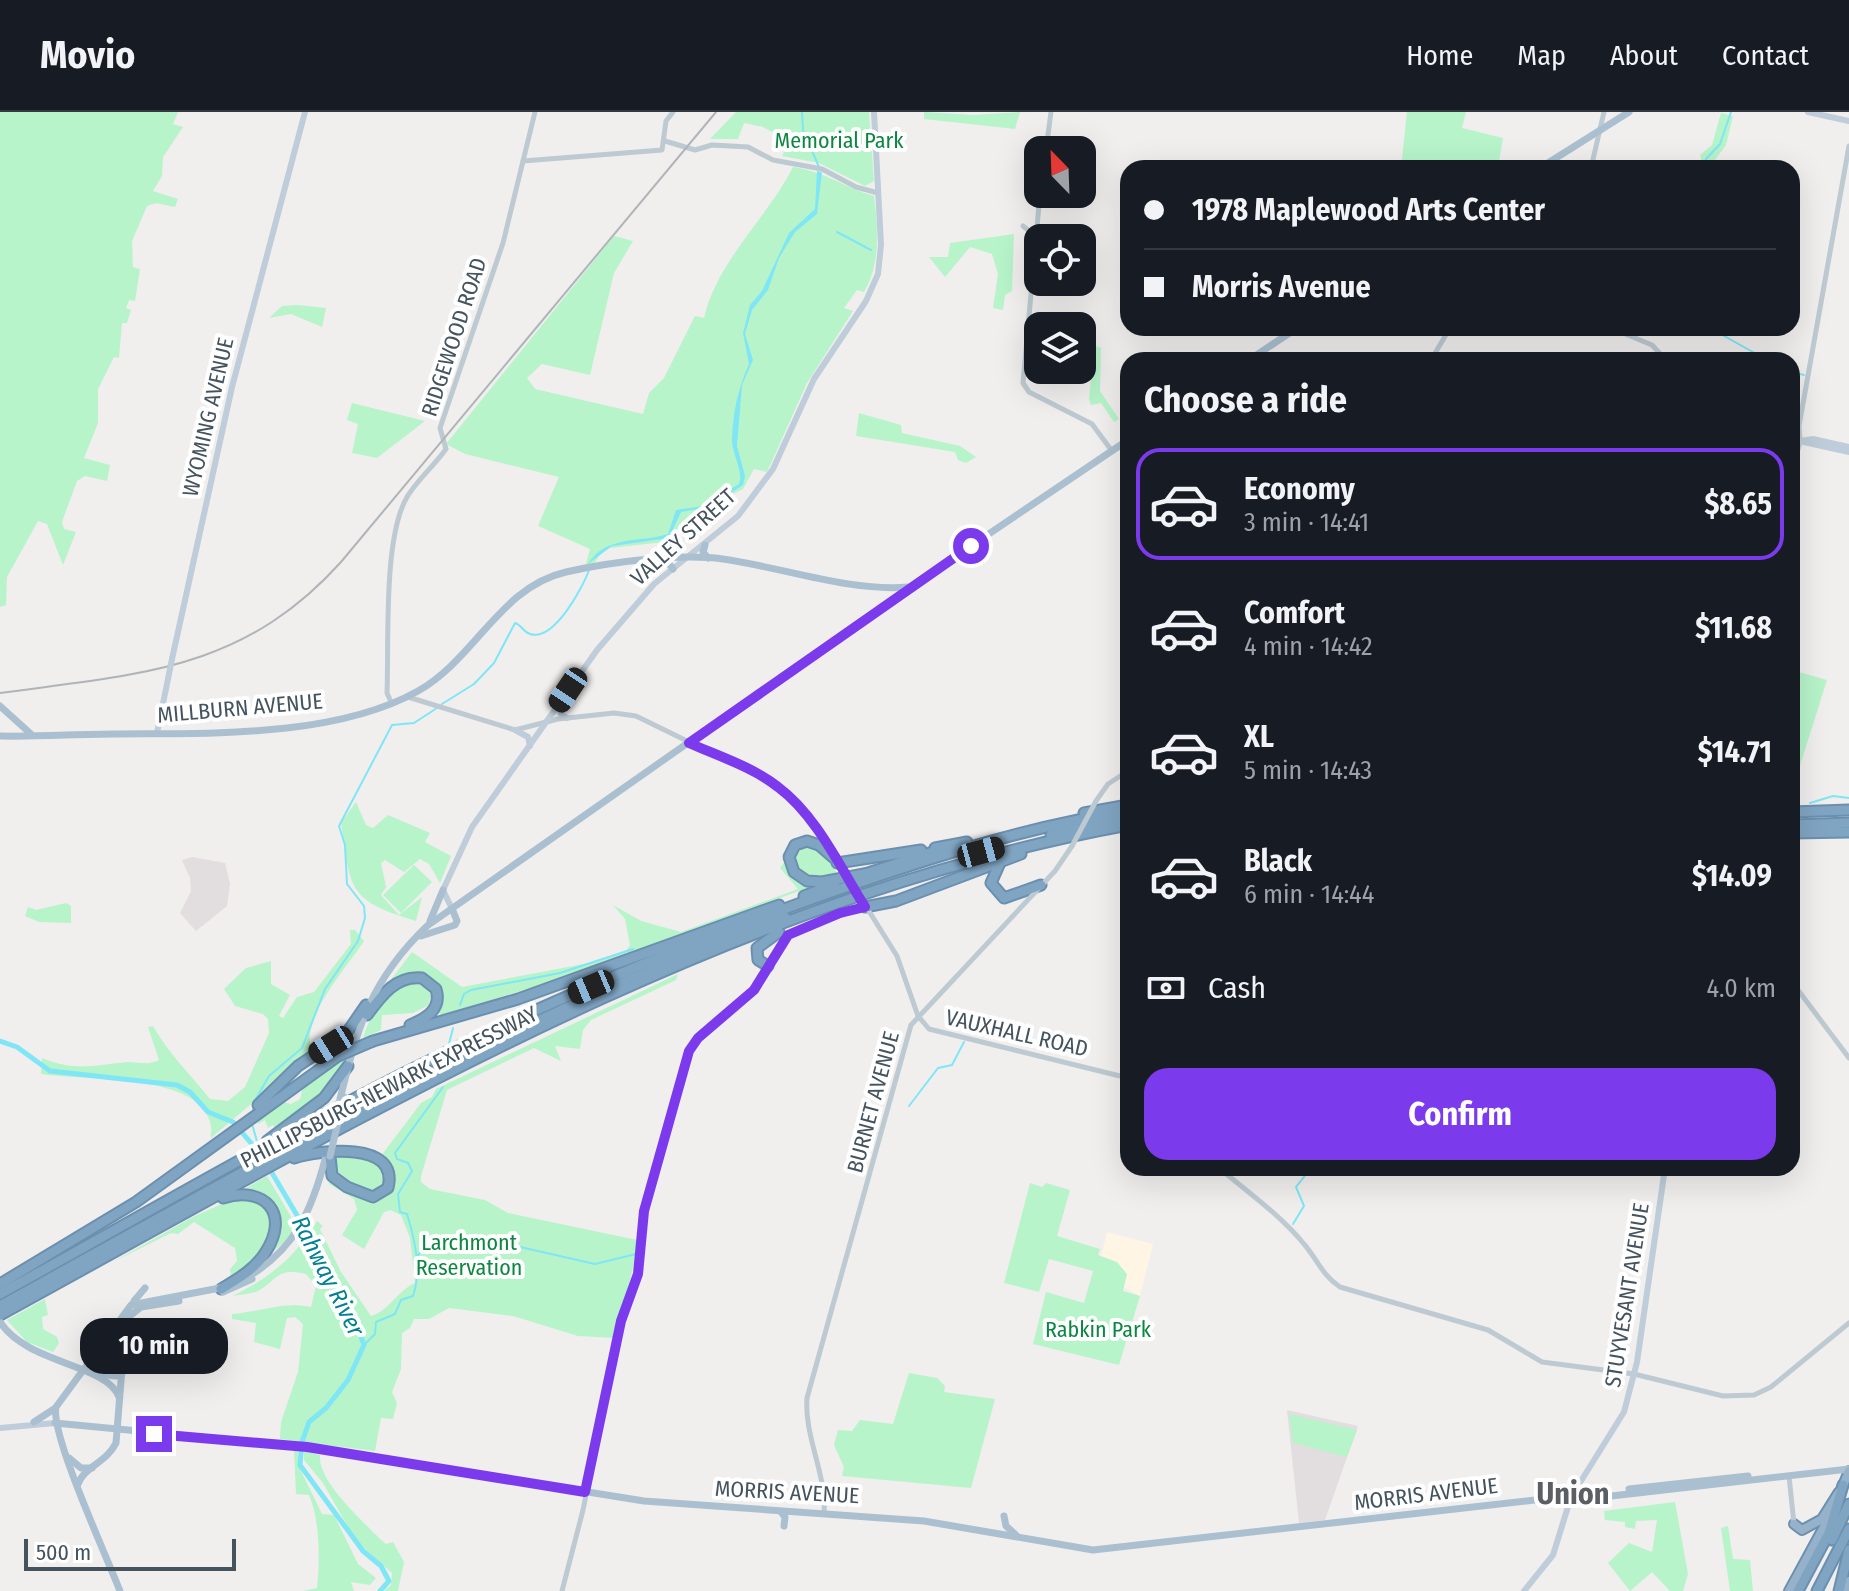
<!DOCTYPE html>
<meta charset="utf-8">
<style>
body{margin:0;font-family:"Fira Sans Condensed",sans-serif;background:#20242c;color:#f1f3f6;height:100vh;display:flex;flex-direction:column;font-size:30px;white-space:nowrap}
*{box-sizing:border-box;margin:0}
p{font-size:26px;color:#9ea1a6}
.icon{flex:none;width:44px;height:44px;fill:none;stroke:currentColor;stroke-width:2;stroke-linecap:round;stroke-linejoin:round}
.map{position:relative;flex:1;overflow:hidden}
.details{position:absolute;left:1120px;top:240px;width:680px;height:824px;display:flex;flex-direction:column;background:#171b24;border-radius:24px;box-shadow:0 8px 32px #0002}
.details>*{flex:none}
.top-card{position:absolute;left:1120px;top:48px;width:680px;height:176px;border-radius:24px;box-shadow:0 8px 32px #0002;display:grid;align-content:center;height:176px;padding:0 24px;background:#171b24}
.needle{width:52px;rotate:337deg}
.tools{position:absolute;left:1024px;top:24px;display:grid;gap:16px}
.tools a{display:grid;place-items:center;width:72px;height:72px;border-radius:16px;background:#171b24;box-shadow:0 8px 32px #0002;font-size:40px}
.scale{position:absolute;left:24px;bottom:20px;width:212px;box-sizing:border-box;padding-left:8px;border:4px solid #44535e;border-top:0;font-size:22px;line-height:28px;white-space:nowrap;color:#44535e;-webkit-text-stroke:6px #fff;paint-order:stroke}
.end{position:absolute;width:36px;height:36px;margin:-18px;border:10px solid #7c3aed;background:#fff;box-shadow:0 0 0 4px #fff}
.from{border-radius:50%}
.bubble{position:absolute;height:56px;border-radius:24px;background:#171b24;box-shadow:0 8px 32px #0002;font-size:26px;font-weight:700;line-height:56px;text-align:center}
.car{position:absolute;width:24px;height:48px;margin:-24px -12px;border-radius:10px;box-shadow:0 0 6px 2px #0007;background:linear-gradient(#222 24%,#8ab4d8 0 40%,#222 0 76%,#8ab4d8 0 86%,#222 0)}
.top-card b{display:flex;align-items:center;gap:28px;height:76px;font-size:30px}
.top-card b+b{border-top:2px solid #363941}
.top-card i{width:20px;height:20px;background:#f1f3f6}
ul{padding:0;list-style:none}
li{display:flex;align-items:center;gap:24px;height:112px;margin:0 16px 12px;padding:0 8px;border:4px solid transparent;border-radius:24px}
li div{flex:1}
li b{display:block;font-size:30px}
li em{font-style:normal;font-weight:700}
li.active{border-color:#7c3aed}
li>.icon{width:72px;height:72px;stroke-width:1.5}
h2{padding:0 24px;font-size:36px;line-height:96px}
.pay{display:flex;align-items:center;gap:20px;height:88px;padding:0 24px;font-size:30px}
.pay p{margin-inline-start:auto}
.button{display:flex;gap:16px;margin-top:auto;padding:16px 24px}
.button a{flex:1;height:92px;border-radius:24px;background:#7c3aed;color:#fff;font-size:32px;font-weight:700;line-height:92px;text-align:center}
header{display:flex;align-items:center;gap:48px;box-sizing:border-box;height:112px;padding:0 40px;background:#171b24;border-bottom:2px solid #363941}
header strong{font-size:38px}
nav{display:flex;gap:44px;margin-inline-start:auto;font-size:28px}
.map>svg:first-child{display:block}
</style>
<header>
<strong>Movio</strong>
<nav><a>Home</a><a>Map</a><a>About</a><a>Contact</a></nav>
</header>
<div class="map">
<svg width="1849" height="1479" viewBox="0 0 1849 1479">
<rect width="100%" height="100%" fill="#f1eeee"/>
<path fill="#fef5e5" d="M1107 1120 1153 1132 1140 1184 1097 1160Z"/>
<g fill="#e2dee0">
<path d="M192 745 225 751 230 772 227 794 196 819 180 801 191 779 190 766 182 748Z"/>
<path d="M1287 1298 1358 1314 1325 1408 1299 1411Z"/>
</g>
<g fill="#b7f4ca">
<path d="M0 0H178L173 12 183 15 163 45 162 64 153 79 178 87 175 95 156 91 147 94 132 129 133 155 140 157 135 189 129 188 126 196 131 198 127 211H122L119 246 114 245 98 277V311L84 346 110 353 107 369 85 364 77 369 62 410 64 417 76 420 63 453 47 412 38 409 7 465 6 493 0 495Z"/>
<path d="M736 0H869L874 69 865 74 819 51 782 44 789 29 763 15 744 11 738 27H710Z"/>
<path d="M924 0 973 3 1020 0 1015 17 924 7Z"/>
<path d="M1407 0H1466L1462 16 1503 26 1498 55 1401 56Z"/>
<path d="M1721 1 1733 4 1726 33 1709 56H1703L1700 43 1712 33Z"/>
<path d="M793 55C826 60 843 75 874 84 878 117 881 151 864 180L857 178 844 196 853 199 807 271 767 360 754 357 743 377 726 385 698 415 677 421 674 429 610 436 602 439 594 452H586L590 437 538 414 559 365 465 342 446 332 614 124 633 129 614 161 590 263 542 252 527 266 535 277 643 302 649 281 664 266 695 204 704 206C717 149 768 105 793 55Z"/>
<path d="M1014 122 1012 179 1005 183 1003 198 993 196 998 162 992 142 970 135 945 165 929 145H948L950 131Z"/>
<path d="M298 193 326 196 322 215 291 202 269 206 282 194Z"/>
<path d="M1094 233 1101 236 1100 279 1119 307 1114 310 1101 291 1091 293 1089 287Z"/>
<path d="M352 291 425 309 377 346 352 341 358 312 347 308Z"/>
<path d="M859 301 901 313 902 321 960 334 976 345 966 351 958 348 955 340 856 324Z"/>
<path d="M1792 558 1827 568 1792 679Z"/>
<path d="M356 690 366 713 373 716 388 703 430 721 425 730 451 744 440 771 429 752 420 747 404 760 385 748 381 751 386 775 381 783 399 803 422 785 416 809C347 788 351 778 341 711Z"/>
<path d="M805 734 820 738 839 764 811 767 798 759 796 742Z"/>
<path d="M788 745 801 770 813 774 534 875 441 903 437 899V872C418 857 405 863 386 874L412 840 462 875 589 851 626 839 630 833 625 807 613 793 641 809 681 820 798 777 780 756Z"/>
<path d="M414 753 432 770 401 801 383 783Z"/>
<path d="M66 791 71 794V811L39 810 25 804 28 795 36 798Z"/>
<path d="M350 818H355L364 829C347 856 299 906 312 940L211 1026C210 1022 212 1019 211 1015 206 960 81 969 41 962L42 946C75 960 96 953 128 950 140 950 148 954 159 948L148 915 153 914C169 942 190 962 210 987L228 989 245 975 269 921 268 907 263 902 235 894 224 877 246 856 271 849V872L290 883 279 904 283 906 297 885 314 880 351 832Z"/>
<path d="M678 862 676 868 591 908 583 918 580 937 555 934 561 949 534 936 447 978 421 1064V1070L430 1077 485 1088 508 1101 637 1128C635 1163 621 1192 615 1226L578 1224 513 1204 449 1196 429 1207H414L410 1216 402 1221 401 1257 392 1280 397 1291 393 1307 381 1306 375 1339 280 1327 281 1310 298 1260 303 1212 295 1205 287 1206 280 1237 254 1230 256 1211 232 1207V1202C260 1200 284 1189 311 1195L316 1174 306 1162C276 1155 278 1168 258 1179 252 1182 239 1183 232 1184 270 1166 295 1145 317 1109L323 1114 320 1117 341 1160 371 1204C390 1198 397 1179 415 1171L410 1126 401 1103 390 1098 384 1100 364 1137 342 1123 357 1098 354 1087 329 1072 335 1041 381 1044 421 991 432 985 436 977Z"/>
<path d="M420 869 431 878 429 893 413 901 382 903 381 918 363 926C372 896 389 875 420 869Z"/>
<path d="M346 944 337 970 277 1020 273 1013 268 1016 265 1008 258 1012 257 1005 279 989 291 992 300 987 305 968Z"/>
<path d="M267 1064 297 1115C280 1136 256 1156 231 1166L230 1157 237 1149 235 1136 194 1110 178 1122 171 1121 113 1150 191 1106 241 1083 243 1078Z"/>
<path d="M1030 1071 1042 1075 1046 1071 1070 1078 1057 1124 1100 1137 1098 1143 1117 1150 1127 1162 1123 1179 1140 1184 1119 1253 1033 1232 1046 1180 1084 1191 1093 1159 1049 1147 1039 1180 1004 1171Z"/>
<path d="M45 1187 48 1203 42 1205 43 1217 57 1225 59 1231 53 1240 27 1230 7 1208Z"/>
<path d="M909 1261 937 1266 945 1274 944 1280 995 1287 971 1376 842 1364 844 1355 834 1333 838 1318 852 1319 860 1308 893 1312Z"/>
<path d="M1289 1302 1357 1318 1347 1345 1293 1331Z"/>
<path d="M294 1338H298V1353L322 1402 334 1403 358 1452 376 1466 370 1473 351 1470 354 1479H303L317 1476C320 1448 320 1408 309 1383L296 1382Z"/>
<path d="M304 1339 320 1343C317 1369 363 1409 380 1427L386 1432 393 1430 404 1450 398 1479H384L391 1473 392 1461 356 1429 323 1371 304 1348Z"/>
<path d="M1675 1390 1688 1462 1683 1479H1670L1652 1460 1630 1479 1608 1451 1629 1431 1652 1440 1657 1408 1636 1409 1635 1417 1625 1415V1410L1605 1408 1604 1399Z"/>
<path d="M1728 1414 1733 1447 1750 1448 1753 1479H1730L1721 1416Z"/>
</g>
<path fill="#7fe6f6" d="M817 59 822 60 817 102 795 120 779 146 768 178 752 198 745 222 753 248 742 273 737 334 745 364 743 373 709 395 681 400 669 426 612 434 588 452C606 423 639 431 668 422L676 398 703 394 739 372C744 360 732 342 732 328 733 299 738 277 749 252L743 221 750 193 762 179 789 121 815 97Z"/>
<g fill="none" stroke-linecap="round" stroke-linejoin="round">
<g stroke="#7fe6f6" stroke-width="2">
<path d="M802 0 803 18 819 55"/>
<path d="M1705 56 1706 47 1720 32 1731 0"/>
<path d="M837 120 871 138"/>
<path d="M1710 216 1767 248"/>
<path d="M1800 262 1804 263"/>
<path d="M442 592 474 572 494 551 515 511C522 513 523 520 530 522 554 530 583 475 589 458"/>
<path d="M1810 691 1833 684 1849 686"/>
<path d="M460 893 464 882 471 878 560 861 633 837"/>
<path d="M449 932 453 916"/>
<path d="M909 994 938 956 952 953 964 930"/>
<path d="M253 1002V992L269 964 302 936 325 877 358 829 365 806 364 794 347 772 345 733 339 714 392 613 414 611 437 596"/>
<path d="M252 1012 258 1033"/>
<path d="M1293 1112 1304 1094 1296 1075 1311 1056"/>
<path d="M418 1143 423 1137H434L467 1123 595 1152 636 1142"/>
<path d="M364 1233 375 1222 376 1210 395 1202 401 1188 413 1184C422 1158 415 1128 407 1102L400 1100 398 1082 412 1059 408 1051 397 1047 395 1041 443 975"/>
</g>
<path stroke="#7fe6f6" stroke-width="5" d="M0 929 17 935 50 959 177 973 190 980 208 1000 233 1010 262 1044 314 1132 355 1208 364 1233 348 1268 326 1296 309 1310 302 1330 300 1353 363 1439 381 1454 389 1469 380 1479"/>
<defs>
<g id="trunk">
<path d="M1842 1376 1849 1359"/>
<path d="M1794 1412 1802 1418 1822 1407 1839 1380"/>
<path d="M1789 1479 1832 1400"/>
<path d="M1846 1479 1849 1469"/>
</g>
<g id="motorway">
<path d="M1792 700 1849 698"/>
<path d="M1084 701 1128 693"/>
<path d="M1792 713 1849 711"/>
<path d="M1792 721 1849 720"/>
<path d="M1051 723 1122 708"/>
<path d="M935 736 967 730"/>
<path d="M834 746 819 733 807 729 795 733 789 745 794 760 807 769 822 770 864 762"/>
<path d="M837 751 921 738"/>
<path d="M999 753 991 771 1004 786 1041 773"/>
<path d="M865 762 942 737"/>
<path d="M804 784 835 772"/>
<path d="M865 795 896 789 1021 742"/>
<path d="M768 854 758 848 757 836 779 820"/>
<path d="M367 903C381 884 396 863 422 866L436 877C442 897 427 906 410 913"/>
<path d="M373 929 518 887 779 793"/>
<path d="M258 993 298 954 346 922 366 893"/>
<path d="M267 1029 324 986 348 954"/>
<path d="M294 1046C319 1038 400 1028 388 1076L373 1085 347 1075 332 1064 330 1044"/>
<path d="M0 1172 136 1090 338 944"/>
<path d="M221 1177C238 1167 255 1157 265 1141 291 1102 265 1073 223 1086"/>
<path d="M0 1182C134 1108 266 1031 402 962 533 896 669 839 806 789 911 752 1018 716 1128 699"/>
<path d="M0 1194C256 1053 509 906 785 805"/>
<path d="M0 1203C356 1008 724 787 1128 713"/>
<path d="M1832 1428 1849 1392"/>
<path d="M1798 1479 1829 1421 1843 1373"/>
<path d="M1817 1479 1849 1417"/>
<path d="M1839 1479 1849 1438"/>
</g>
</defs>
<use href="#trunk" stroke="#6b90af" stroke-width="12"/>
<use href="#motorway" stroke="#6b90af" stroke-width="13"/>
<g stroke="#bdcad2" stroke-width="5">
<path d="M665 29 695 38 712 33 748 35 773 48 822 57 856 75 878 81"/>
<path d="M1046 38 1051 0"/>
<path d="M523 49 662 38 666 9 673 0"/>
<path d="M1591 56 1604 0"/>
<path d="M1040 82 1023 271 1029 280 1092 312 1112 339"/>
<path d="M1023 114 1034 123"/>
<path d="M1611 216 1652 233 1666 248"/>
<path d="M1431 248 1450 216"/>
<path d="M1792 328 1800 329 1799 314 1849 34"/>
<path d="M408 585 515 618 558 607 614 601 636 604 775 672 798 695 828 736"/>
<path d="M391 590 387 581C389 532 383 426 407 385 417 368 434 354 446 337L440 316 503 131 535 0"/>
<path d="M1096 689 1108 672 1128 659"/>
<path d="M867 796 897 844 918 904 929 917 1128 966"/>
<path d="M1792 870 1849 946"/>
<path d="M1219 1056C1248 1080 1280 1103 1304 1132 1317 1147 1322 1163 1340 1175L1488 1218 1542 1250 1634 1262 1723 1284 1754 1283 1771 1275 1849 1211"/>
<path d="M1789 1364 1794 1412"/>
<path d="M824 1402C827 1362 804 1325 807 1286L911 913 1055 759 1072 734"/>
<path d="M562 1479 583 1398 621 1209 638 1162 644 1099 689 939 698 926 752 880 788 823 864 795"/>
</g>
<g stroke="#becdd9" stroke-width="6">
<path d="M1808 0 1849 9"/>
<path d="M1800 329 1813 327 1849 335"/>
<path d="M1804 330 1849 340"/>
<path d="M1792 355 1800 329"/>
<path d="M172 547 232 275 305 0"/>
<path d="M559 594 561 602 567 606"/>
<path d="M515 618 528 625 530 634"/>
<path d="M157 621 170 557"/>
<path d="M453 799 443 778 472 715 597 538 654 472 738 404 773 357 814 267 866 189 878 162 881 133 874 0"/>
<path d="M0 1316 55 1311"/>
<path d="M1524 1479 1553 1443 1571 1385 1624 1300 1637 1250 1665 1056"/>
</g>
<g stroke="#aac0d0" stroke-width="7">
<path d="M1540 56 1629 0"/>
<path d="M1249 248 1297 216"/>
<path d="M705 433 703 440 708 446"/>
<path d="M666 448 673 457"/>
<path d="M0 594 31 622"/>
<path d="M0 624C38 625 77 622 115 622 208 621 334 626 418 579 475 547 500 475 566 460 610 450 678 441 723 447 781 455 849 480 908 475"/>
<path d="M430 809 443 778"/>
<path d="M421 824 455 813 457 809 453 799"/>
<path d="M340 987C358 914 370 869 427 814L910 475 1128 328"/>
<path d="M244 1167C295 1139 312 1098 326 1044"/>
<path d="M223 1180 252 1167"/>
<path d="M134 1189 145 1176"/>
<path d="M0 1210C27 1252 107 1252 119 1285"/>
<path d="M93 1246C94 1258 104 1264 116 1264L122 1261"/>
<path d="M34 1310 54 1297"/>
<path d="M55 1311 307 1335 644 1389 924 1409 1093 1438 1553 1386 1585 1387 1849 1357"/>
<path d="M69 1346 81 1356H92"/>
<path d="M78 1372C84 1355 107 1350 116 1331L126 1207 141 1195 179 1189"/>
<path d="M1629 1377 1748 1364"/>
<path d="M781 1400 785 1405 784 1414"/>
<path d="M1004 1404 1006 1414 1016 1423"/>
<path d="M120 1479C107 1445 50 1322 56 1295L131 1193 225 1175"/>
</g>
<use href="#trunk" stroke="#95b2ca" stroke-width="8"/>
<use href="#motorway" stroke="#80a5c3" stroke-width="9"/>
<path stroke="#afb4b9" stroke-width="2" d="M0 581C137 562 242 560 341 450L716 0"/>
<defs>
<path id="motorway-bridge" d="M338 944 373 929"/>
</defs>
<use href="#motorway-bridge" stroke="#6b90af" stroke-width="13" stroke-linecap="butt"/>
<g stroke="#bdcad2" stroke-width="5">
<path d="M1072 734 1096 689"/>
<path d="M845 763 863 790"/>
</g>
<path stroke="#becdd9" stroke-width="6" d="M170 557 172 547"/>
<path stroke="#aac0d0" stroke-width="7" d="M330 1044 344 985"/>
<use href="#motorway-bridge" stroke="#80a5c3" stroke-width="9"/>
</g>
<g fill="none" stroke-linecap="round" stroke-linejoin="round">
<path stroke="#7c3aed" stroke-width="10" d="M154 1322 307 1335 585 1380 621 1209 638 1162 644 1099 689 939 698 926 754 878 788 823 840 801 865 795C840 755 816 703 778 675 753 655 718 644 689 631L971 434"/>
</g>
<g text-anchor="middle" dominant-baseline="central" stroke-width="8" stroke-linejoin="round" paint-order="stroke">
<g font-size="22" fill="#0c8741" stroke="#fff">
<text x="839" y="28">Memorial Park</text>
<text x="469" y="1130">Larchmont<tspan x="469" dy="25">Reservation</tspan></text>
<text x="1098" y="1217">Rabkin Park</text>
</g>
<g font-size="22" fill="#44535e" stroke="#fff">
<text transform="translate(454 225) rotate(-72)">RIDGEWOOD ROAD</text>
<text transform="translate(208 305) rotate(-77)">WYOMING AVENUE</text>
<text transform="translate(683 425) rotate(-42)">VALLEY STREET</text>
<text transform="translate(240 596) rotate(-5)">MILLBURN AVENUE</text>
<text transform="translate(1017 921) rotate(13)">VAUXHALL ROAD</text>
<text transform="translate(389 975) rotate(-27)">PHILLIPSBURG-NEWARK EXPRESSWAY</text>
<text transform="translate(873 990) rotate(-75)">BURNET AVENUE</text>
<text transform="translate(1627 1183) rotate(-81)">STUYVESANT AVENUE</text>
<text transform="translate(787 1380) rotate(3)">MORRIS AVENUE</text>
<text transform="translate(1426 1382) rotate(-7)">MORRIS AVENUE</text>
</g>
<g font-size="24" font-style="italic" fill="#038093" stroke="#fff">
<text transform="translate(328 1164) rotate(63)">Rahway River</text>
</g>
<g font-size="30" font-weight="bold" fill="#5a5f64" stroke="#fff">
<text x="1573" y="1382">Union</text>
</g>
</g>
</svg>
<div class="tools">
<a><svg class="needle" viewBox="-14 -14 28 28"><path d="M0-13l5 13h-10z" fill="#e53935"/><path d="M0 13l5-13h-10z" fill="#9ea1a6"/></svg></a>
<a><svg class="icon" aria-label="locate" viewBox="0 0 24 24"><circle cx="12" cy="12" r="6"/><path d="M12 2v4M12 18v4M2 12h4M18 12h4"/></svg></a>
<a><svg class="icon" aria-label="layers" viewBox="0 0 24 24"><path d="M12 4l9 5-9 5-9-5zM3 14l9 5 9-5"/></svg></a>
</div>
<div class="scale">500 m</div>
<i class="end from" style="left:971px;top:434px"></i>
<i class="end" style="left:154px;top:1322px"></i>
<div class="bubble" style="left:80px;top:1206px;width:148px">10 min</div>
<i class="car" style="left:568px;top:578px;rotate:214deg"></i>
<i class="car" style="left:981px;top:740px;rotate:75deg"></i>
<i class="car" style="left:591px;top:875px;rotate:247deg"></i>
<i class="car" style="left:331px;top:933px;rotate:238deg"></i>
<div class="top-card">
<b><i class="from"></i>1978 Maplewood Arts Center</b>
<b><i></i>Morris Avenue</b>
</div>
<section class="details">
<h2>Choose a ride</h2>
<ul>
<li class="active"><svg class="icon" aria-label="car" viewBox="0 0 24 24"><path d="M5 17H2v-5l4-1 3-4h7l3 4 3 1v5h-3M9 17h6M6 11h13"/><circle cx="7" cy="17" r="2"/><circle cx="17" cy="17" r="2"/></svg><div><b>Economy</b><p>3 min · 14:41</p></div><em>$8.65</em></li>
<li><svg class="icon" aria-label="car" viewBox="0 0 24 24"><path d="M5 17H2v-5l4-1 3-4h7l3 4 3 1v5h-3M9 17h6M6 11h13"/><circle cx="7" cy="17" r="2"/><circle cx="17" cy="17" r="2"/></svg><div><b>Comfort</b><p>4 min · 14:42</p></div><em>$11.68</em></li>
<li><svg class="icon" aria-label="car" viewBox="0 0 24 24"><path d="M5 17H2v-5l4-1 3-4h7l3 4 3 1v5h-3M9 17h6M6 11h13"/><circle cx="7" cy="17" r="2"/><circle cx="17" cy="17" r="2"/></svg><div><b>XL</b><p>5 min · 14:43</p></div><em>$14.71</em></li>
<li><svg class="icon" aria-label="car" viewBox="0 0 24 24"><path d="M5 17H2v-5l4-1 3-4h7l3 4 3 1v5h-3M9 17h6M6 11h13"/><circle cx="7" cy="17" r="2"/><circle cx="17" cy="17" r="2"/></svg><div><b>Black</b><p>6 min · 14:44</p></div><em>$14.09</em></li>
</ul>
<div class="pay"><svg class="icon" aria-label="cash" viewBox="0 0 24 24"><path d="M3 7h18v10H3z"/><circle cx="12" cy="12" r="2"/></svg>Cash<p>4.0 km</p></div>
<div class="button"><a>Confirm</a></div>
</section>
</div>
